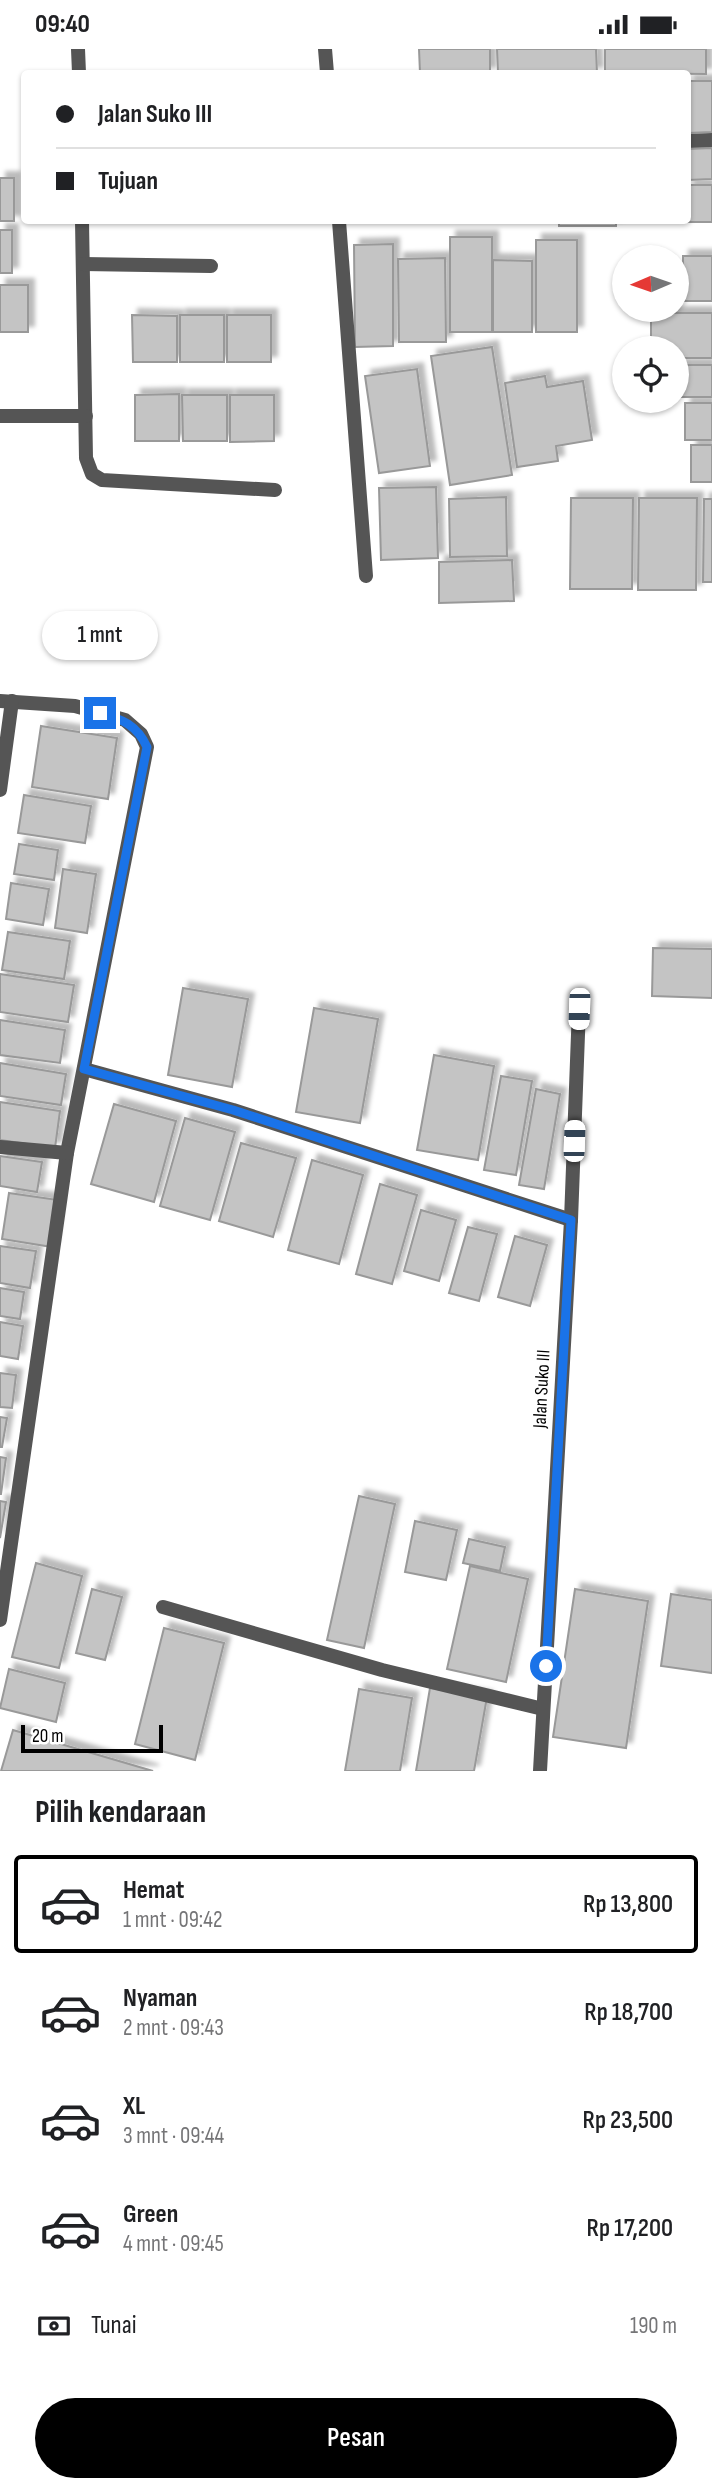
<!DOCTYPE html>
<html lang="id">
<meta charset="utf-8">
<style>
body{margin:0;font-family:"Sofia Sans Condensed",sans-serif;background:#f2f2f2;color:#202124;height:100vh;display:flex;flex-direction:column;font-size:26px;white-space:nowrap}
*{box-sizing:border-box;margin:0}
p{font-size:23px;color:#757577}
.icon{flex:none;width:38px;height:38px;fill:none;stroke:currentColor;stroke-width:2;stroke-linecap:round;stroke-linejoin:round}
.map{position:relative;height:1722px;overflow:hidden}
.details{display:flex;flex-direction:column;background:#fff;flex:1}
.details>*{flex:none}
.hud{position:absolute;left:21px;top:21px;width:670px;height:154px;border-radius:7px;box-shadow:0 2px 5px #0004;display:grid;align-content:center;height:154px;padding:0 35px;background:#fff}
.needle{width:46px;rotate:268deg}
.buttons{position:absolute;left:612px;top:196px;display:grid;gap:14px}
.buttons a{display:grid;place-items:center;width:77px;height:77px;border-radius:50%;background:#fff;box-shadow:0 2px 5px #0004;font-size:35px}
.scale{position:absolute;left:21px;bottom:18px;width:142px;box-sizing:border-box;padding-left:7px;border:4px solid #000;border-top:0;font-size:19px;line-height:24px;white-space:nowrap;color:#000;-webkit-text-stroke:5px #fff;paint-order:stroke}
.end{position:absolute;width:32px;height:32px;margin:-16px;border:9px solid #1a73e8;background:#fff;box-shadow:0 0 0 4px #fff}
.from{border-radius:50%}
.bubble{position:absolute;height:49px;border-radius:24px;background:#fff;box-shadow:0 2px 5px #0004;font-size:23px;font-weight:600;line-height:49px;text-align:center}
.car{position:absolute;width:21px;height:42px;margin:-21px -10px;border-radius:9px;box-shadow:0 0 5px 2px #0007;background:linear-gradient(#fff 24%,#345 0 40%,#fff 0 76%,#345 0 86%,#fff 0)}
.hud b{display:flex;align-items:center;gap:24px;height:66px;font-size:26px}
.hud b+b{border-top:2px solid #e0e0e0}
.hud i{width:18px;height:18px;background:#202124}
ul{padding:0;list-style:none}
li{display:flex;align-items:center;gap:21px;height:98px;margin:0 14px 10px;padding:0 21px;border:4px solid transparent;border-radius:7px}
li div{flex:1}
li b{display:block;font-size:26px}
li em{font-style:normal;font-weight:600}
li.active{border-color:#000}
li>.icon{width:63px;height:63px;stroke-width:1.5}
h2{padding:0 35px;font-size:32px;line-height:84px}
.pay{display:flex;align-items:center;gap:18px;height:77px;padding:0 35px;font-size:26px}
.pay p{margin-inline-start:auto}
.button{display:flex;gap:14px;margin-top:auto;padding:14px 35px}
.button a{flex:1;height:80px;border-radius:42px;background:#000;color:#fff;font-size:28px;font-weight:600;line-height:80px;text-align:center}
.status{display:flex;justify-content:space-between;align-items:center;height:49px;padding:0 35px;background:#fff;direction:ltr}
.status svg{height:19px;fill:currentColor}
.map>svg:first-child{display:block}
</style>
<div class="status"><b>09:40</b><svg viewBox="0 0 49 12"><path d="M0 12V9h3v3zM5 12V6h3v6zM10 12V3h3v9zM15 12V0h3v12zM26 1h20v11H26zM47 4h2v5h-2z"/></svg></div>
<div class="map">
<svg width="712" height="1722" viewBox="0 0 712 1722">
<defs>
<filter id="shadow"><feDropShadow dx="6" dy="-6" stdDeviation="2" flood-color="#0004"/></filter>
</defs>
<rect width="100%" height="100%" fill="#fff"/>
<g fill="#c4c4c4" stroke="#999" stroke-width="2" filter="url(#shadow)">
<path d="M419 0H490V24H420Z"/>
<path d="M497 0H596L597 24H498Z"/>
<path d="M605 0H706V25L605 24Z"/>
<path d="M688 32H712V83L688 84Z"/>
<path d="M712 99V130L688 131V100Z"/>
<rect x="0" y="129" width="14" height="43"/>
<path d="M688 136H712V173H682V172H688Z"/>
<rect x="559" y="172" width="57" height="5"/>
<rect x="0" y="181" width="12" height="43"/>
<rect x="450" y="188" width="42" height="95"/>
<rect x="536" y="191" width="41" height="92"/>
<path d="M393 195V297L355 298 354 196Z"/>
<rect x="683" y="207" width="29" height="45"/>
<path d="M445 209 446 293H399L398 210Z"/>
<path d="M493 211 532 212V283H493Z"/>
<rect x="0" y="236" width="28" height="47"/>
<path d="M651 264H712V309H677V299H651Z"/>
<path d="M132 266 177 267V313H133Z"/>
<rect x="180" y="266" width="44" height="47"/>
<rect x="227" y="266" width="44" height="47"/>
<path d="M492 298 512 426 450 436 431 307Z"/>
<path d="M680 316H712V348H681Z"/>
<path d="M417 320 430 417 379 424 365 327Z"/>
<path d="M545 327 547 338 583 332 592 391 556 397 558 412 517 418 505 334Z"/>
<path d="M179 345V392H135V346Z"/>
<path d="M182 346H227V392H183Z"/>
<path d="M230 346H274V392L230 393Z"/>
<rect x="685" y="354" width="27" height="37"/>
<rect x="691" y="396" width="21" height="37"/>
<path d="M436 438 438 509 381 511 379 439Z"/>
<path d="M506 448 507 507 450 508 449 450Z"/>
<path d="M571 449H633L632 540H570Z"/>
<path d="M639 449H697L696 541H638Z"/>
<path d="M704 450H712V533H703Z"/>
<path d="M512 511 514 552 439 554V513Z"/>
<path d="M41 677 117 689 108 750 32 738Z"/>
<path d="M24 746 91 757 85 794 18 784Z"/>
<path d="M19 795 58 801 54 831 14 825Z"/>
<path d="M63 820 96 825 87 884 55 879Z"/>
<path d="M11 834 49 840 43 876 6 870Z"/>
<path d="M8 883 70 892 64 930 2 921Z"/>
<path d="M653 899 712 900V949L652 947Z"/>
<path d="M0 925 74 936 68 973 0 963Z"/>
<path d="M183 939 248 950 232 1038 168 1026Z"/>
<path d="M314 959 378 970 360 1074 296 1063Z"/>
<path d="M0 971 65 981 60 1014 0 1006Z"/>
<path d="M434 1006 494 1017 478 1111 417 1101Z"/>
<path d="M0 1014 66 1025 61 1056 0 1047Z"/>
<path d="M501 1027 532 1032 516 1126 484 1121Z"/>
<path d="M536 1040 560 1045 544 1140 519 1136Z"/>
<path d="M0 1053 60 1062 55 1099 0 1091Z"/>
<path d="M114 1055 176 1072 154 1153 91 1135Z"/>
<path d="M185 1069 235 1083 210 1171 160 1157Z"/>
<path d="M241 1094 296 1109 273 1188 219 1172Z"/>
<path d="M0 1107 42 1113 37 1143 0 1137Z"/>
<path d="M312 1111 363 1126 339 1215 288 1201Z"/>
<path d="M380 1135 417 1146 392 1235 356 1225Z"/>
<path d="M9 1144 58 1151 52 1198 2 1190Z"/>
<path d="M421 1161 456 1171 439 1232 404 1222Z"/>
<path d="M468 1178 497 1185 479 1252 449 1244Z"/>
<path d="M515 1187 547 1196 530 1257 498 1248Z"/>
<path d="M0 1197 36 1202 30 1239 0 1234Z"/>
<path d="M0 1239 24 1243 20 1270 0 1267Z"/>
<path d="M0 1273 23 1277 18 1310 0 1307Z"/>
<path d="M0 1324 16 1326 12 1359 0 1358Z"/>
<path d="M0 1368 7 1369 2 1398H0Z"/>
<path d="M0 1408 6 1409 1 1445H0Z"/>
<path d="M359 1447 395 1455 364 1599 327 1591Z"/>
<path d="M0 1452 6 1453 0 1489Z"/>
<path d="M415 1472 457 1481 446 1531 405 1523Z"/>
<path d="M469 1490 505 1498 500 1522 463 1514Z"/>
<path d="M36 1514 82 1527 59 1619 12 1608Z"/>
<path d="M470 1517 528 1530 506 1633 447 1620Z"/>
<path d="M92 1540 122 1548 105 1611 76 1604Z"/>
<path d="M575 1540 648 1552 626 1699 553 1688Z"/>
<path d="M671 1545 712 1551V1624L661 1617Z"/>
<path d="M164 1579 224 1594 195 1711 135 1695Z"/>
<path d="M9 1620 65 1634 56 1673 0 1659Z"/>
<path d="M430 1639 487 1648 474 1722H416Z"/>
<path d="M359 1640 412 1649 400 1722H345Z"/>
<path d="M13 1681 153 1722H1Z"/>
</g>
<g fill="none" stroke-linecap="round" stroke-linejoin="round">
<g stroke="#555" stroke-width="14">
<path d="M78 0 79 24"/>
<path d="M325 0 327 24"/>
<path d="M688 92 712 91"/>
<path d="M82 172 86 409 92 425 102 431 275 441"/>
<path d="M339 172 366 527"/>
<path d="M83 215 211 217"/>
<path d="M0 367H86"/>
<path d="M0 652 75 657 125 671 141 685 147 698 67 1104 0 1571"/>
<path d="M0 741 12 652"/>
<path d="M84 1020 233 1061 571 1171"/>
<path d="M0 1098 67 1104"/>
<path d="M163 1558 382 1621 543 1660"/>
<path d="M540 1722 571 1171 579 959"/>
</g>
</g>
<g fill="none" stroke-linecap="round" stroke-linejoin="round">
<path stroke="#1a73e8" stroke-width="9" d="M100 664C122 670 137 676 147 698L84 1020 233 1061 571 1171 546 1617"/>
</g>
<g text-anchor="middle" dominant-baseline="central" stroke-width="5" stroke-linejoin="round" paint-order="stroke">
<g font-size="19" fill="#000" stroke="#fff">
<text transform="translate(542 1340) rotate(-87)">Jalan Suko III</text>
</g>
</g>
</svg>
<div class="buttons">
<a><svg class="needle" viewBox="-14 -14 28 28"><path d="M0-13l5 13h-10z" fill="#e53935"/><path d="M0 13l5-13h-10z" fill="#757577"/></svg></a>
<a><svg class="icon" aria-label="locate" viewBox="0 0 24 24"><circle cx="12" cy="12" r="6"/><path d="M12 2v4M12 18v4M2 12h4M18 12h4"/></svg></a>
</div>
<div class="scale">20 m</div>
<i class="end from" style="left:546px;top:1617px"></i>
<i class="end" style="left:100px;top:664px"></i>
<div class="bubble" style="left:42px;top:562px;width:116px">1 mnt</div>
<i class="car" style="left:579px;top:960px;rotate:182deg"></i>
<i class="car" style="left:574px;top:1092px;rotate:2deg"></i>
<div class="hud">
<b><i class="from"></i>Jalan Suko III</b>
<b><i></i>Tujuan</b>
</div>
</div>
<section class="details">
<h2>Pilih kendaraan</h2>
<ul>
<li class="active"><svg class="icon" aria-label="car" viewBox="0 0 24 24"><path d="M5 17H2v-5l4-1 3-4h7l3 4 3 1v5h-3M9 17h6M6 11h13"/><circle cx="7" cy="17" r="2"/><circle cx="17" cy="17" r="2"/></svg><div><b>Hemat</b><p>1 mnt · 09:42</p></div><em>Rp 13,800</em></li>
<li><svg class="icon" aria-label="car" viewBox="0 0 24 24"><path d="M5 17H2v-5l4-1 3-4h7l3 4 3 1v5h-3M9 17h6M6 11h13"/><circle cx="7" cy="17" r="2"/><circle cx="17" cy="17" r="2"/></svg><div><b>Nyaman</b><p>2 mnt · 09:43</p></div><em>Rp 18,700</em></li>
<li><svg class="icon" aria-label="car" viewBox="0 0 24 24"><path d="M5 17H2v-5l4-1 3-4h7l3 4 3 1v5h-3M9 17h6M6 11h13"/><circle cx="7" cy="17" r="2"/><circle cx="17" cy="17" r="2"/></svg><div><b>XL</b><p>3 mnt · 09:44</p></div><em>Rp 23,500</em></li>
<li><svg class="icon" aria-label="car" viewBox="0 0 24 24"><path d="M5 17H2v-5l4-1 3-4h7l3 4 3 1v5h-3M9 17h6M6 11h13"/><circle cx="7" cy="17" r="2"/><circle cx="17" cy="17" r="2"/></svg><div><b>Green</b><p>4 mnt · 09:45</p></div><em>Rp 17,200</em></li>
</ul>
<div class="pay"><svg class="icon" aria-label="cash" viewBox="0 0 24 24"><path d="M3 7h18v10H3z"/><circle cx="12" cy="12" r="2"/></svg>Tunai<p>190 m</p></div>
<div class="button"><a>Pesan</a></div>
</section>
